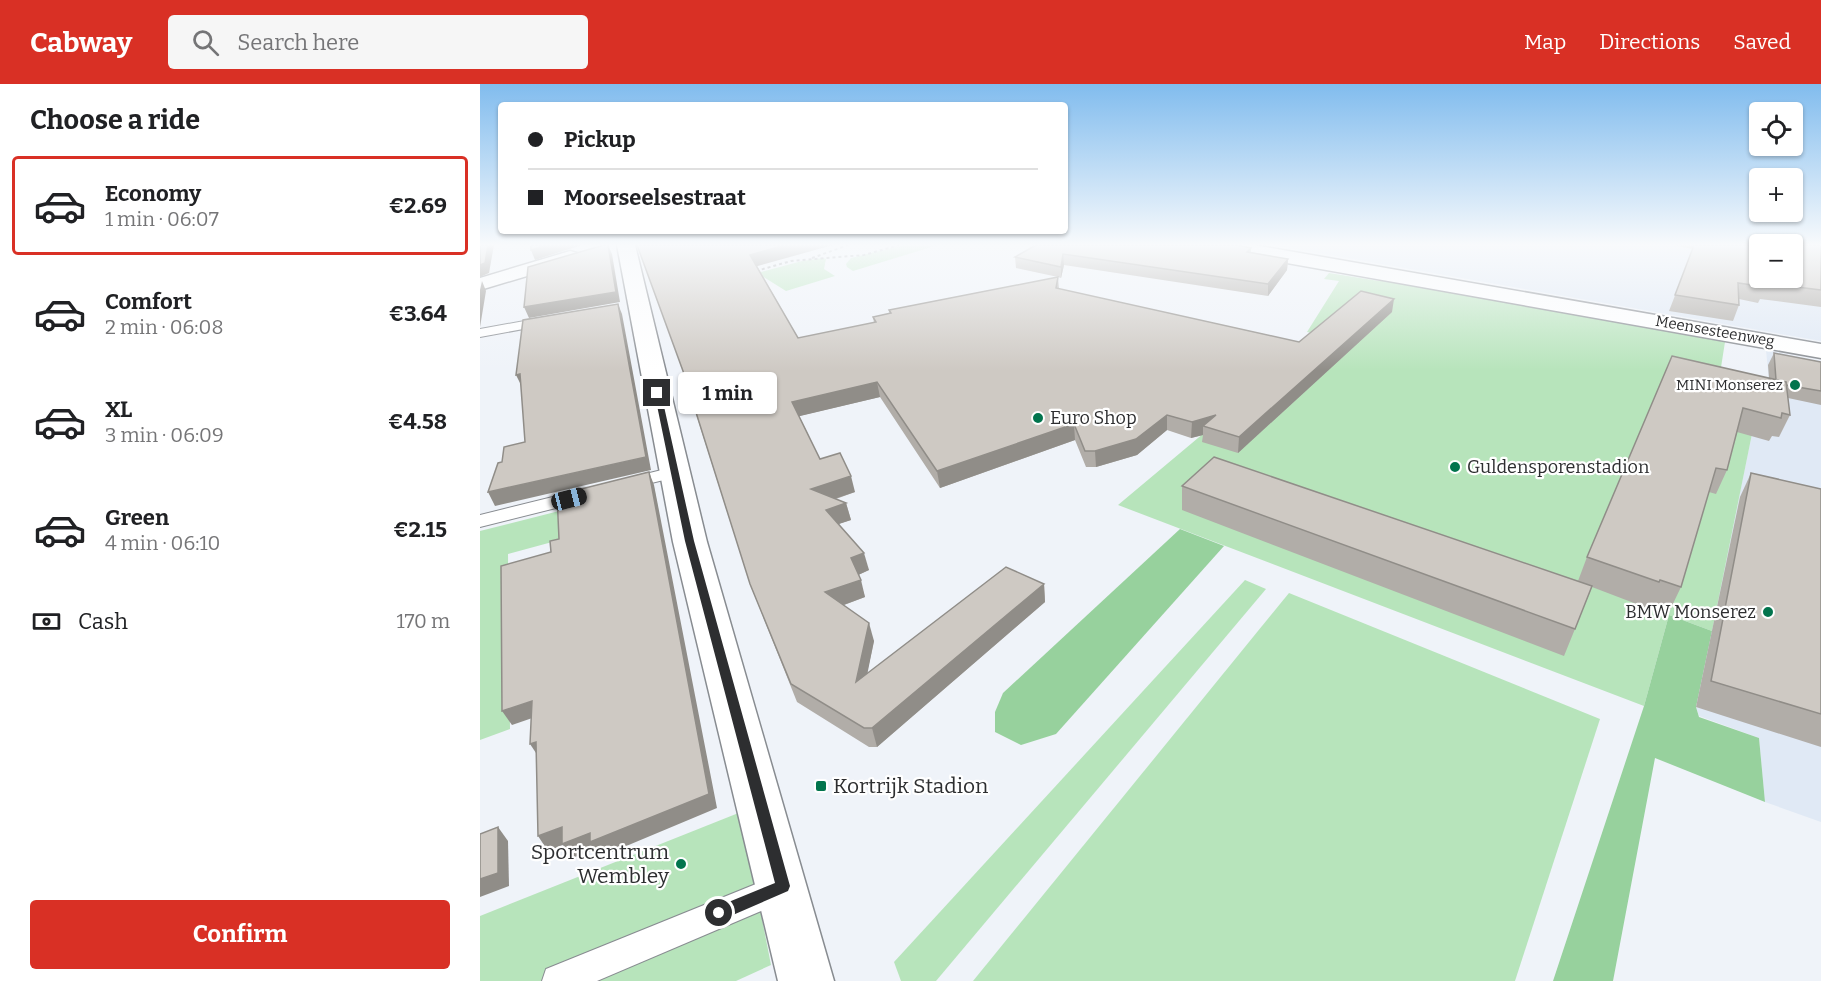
<!DOCTYPE html>
<meta charset="utf-8">
<style>
body{margin:0;font-family:Bitter,serif;background:#f6f6f6;color:#202124;height:100vh;display:flex;flex-direction:column;font-size:22px;white-space:nowrap}
*{box-sizing:border-box;margin:0}
p{font-size:20px;color:#757577}
.icon{flex:none;width:33px;height:33px;fill:none;stroke:currentColor;stroke-width:2;stroke-linecap:round;stroke-linejoin:round}
.map{position:relative;flex:1;overflow:hidden}
.sheet{display:flex;flex-direction:column;background:#fff;width:480px}
.sheet>*{flex:none}
.top-card{position:absolute;left:18px;top:18px;width:570px;height:132px;border-radius:6px;box-shadow:0 2px 4px #0004;display:grid;align-content:center;height:132px;padding:0 30px;background:#fff}
.fabs{position:absolute;left:1269px;top:18px;display:grid;gap:12px}
.fabs a{display:grid;place-items:center;width:54px;height:54px;border-radius:6px;background:#fff;box-shadow:0 2px 4px #0004;font-size:30px}
.end{position:absolute;width:27px;height:27px;margin:-14px;border:8px solid #2d2e30;background:#fff;box-shadow:0 0 0 3px #fff}
.from{border-radius:50%}
.bubble{position:absolute;height:42px;border-radius:6px;background:#fff;box-shadow:0 2px 4px #0004;font-size:20px;font-weight:700;line-height:42px;text-align:center}
.car{position:absolute;width:18px;height:36px;margin:-18px -9px;border-radius:8px;box-shadow:0 0 4px 2px #0007;background:linear-gradient(#222 24%,#8ab4d8 0 40%,#222 0 76%,#8ab4d8 0 86%,#222 0)}
.top-card b{display:flex;align-items:center;gap:21px;height:57px;font-size:22px}
.top-card b+b{border-top:2px solid #e0e0e0}
.top-card i{width:15px;height:15px;background:#202124}
ul{padding:0;list-style:none}
li{display:flex;align-items:center;gap:18px;height:99px;margin:0 12px 9px;padding:0 18px;border:3px solid transparent;border-radius:6px}
li div{flex:1}
li b{display:block;font-size:22px}
li em{font-style:normal;font-weight:700}
li.current{border-color:#d93025}
li>.icon{width:54px;height:54px;stroke-width:1.5}
h2{padding:0 30px;font-size:27px;line-height:72px}
.pay{display:flex;align-items:center;gap:15px;height:66px;padding:0 30px;font-size:22px}
.pay p{margin-inline-start:auto}
.cta{display:flex;gap:12px;margin-top:auto;padding:12px 30px}
.cta a{flex:1;height:69px;border-radius:6px;background:#d93025;color:#fff;font-size:24px;font-weight:700;line-height:69px;text-align:center}
header{display:flex;align-items:center;gap:36px;box-sizing:border-box;height:84px;padding:0 30px;background:#d93025;color:#fff}
header strong{font-size:28px}
nav{display:flex;gap:33px;margin-inline-start:auto;font-size:21px}
.search{width:420px;height:54px;background:#f6f6f6;display:flex;align-items:center;gap:15px;box-sizing:border-box;padding:0 21px;border-radius:6px;color:#757577;font-size:22px}
main{display:flex;flex:1;min-height:0}
.map>svg:first-child{display:block}
</style>
<header>
<strong>Cabway</strong>
<div class="search"><svg class="icon" aria-label="search" viewBox="0 0 24 24"><circle cx="10" cy="10" r="6"/><path d="M15 15l6 6"/></svg>Search here</div>
<nav><a>Map</a><a>Directions</a><a>Saved</a></nav>
</header>
<main>
<section class="sheet">
<h2>Choose a ride</h2>
<ul>
<li class="current"><svg class="icon" aria-label="car" viewBox="0 0 24 24"><path d="M5 17H2v-5l4-1 3-4h7l3 4 3 1v5h-3M9 17h6M6 11h13"/><circle cx="7" cy="17" r="2"/><circle cx="17" cy="17" r="2"/></svg><div><b>Economy</b><p>1 min · 06:07</p></div><em>€2.69</em></li>
<li><svg class="icon" aria-label="car" viewBox="0 0 24 24"><path d="M5 17H2v-5l4-1 3-4h7l3 4 3 1v5h-3M9 17h6M6 11h13"/><circle cx="7" cy="17" r="2"/><circle cx="17" cy="17" r="2"/></svg><div><b>Comfort</b><p>2 min · 06:08</p></div><em>€3.64</em></li>
<li><svg class="icon" aria-label="car" viewBox="0 0 24 24"><path d="M5 17H2v-5l4-1 3-4h7l3 4 3 1v5h-3M9 17h6M6 11h13"/><circle cx="7" cy="17" r="2"/><circle cx="17" cy="17" r="2"/></svg><div><b>XL</b><p>3 min · 06:09</p></div><em>€4.58</em></li>
<li><svg class="icon" aria-label="car" viewBox="0 0 24 24"><path d="M5 17H2v-5l4-1 3-4h7l3 4 3 1v5h-3M9 17h6M6 11h13"/><circle cx="7" cy="17" r="2"/><circle cx="17" cy="17" r="2"/></svg><div><b>Green</b><p>4 min · 06:10</p></div><em>€2.15</em></li>
</ul>
<div class="pay"><svg class="icon" aria-label="cash" viewBox="0 0 24 24"><path d="M3 7h18v10H3z"/><circle cx="12" cy="12" r="2"/></svg>Cash<p>170 m</p></div>
<div class="cta"><a>Confirm</a></div>
</section>
<div class="map">
<svg width="1341" height="897" viewBox="0 0 1341 897">
<rect width="100%" height="100%" fill="#eff3f9"/>
<g fill="#e0e9f5">
<path d="M793 161H1279L1280 194H1312L1313 161H1341V257Z"/>
<path d="M1286 266 1341 277V738L1285 718 1279 654 1219 632 1216 623 1274 340 1290 307Z"/>
</g>
<g fill="#b7e4bb">
<path d="M424 161H458L373 187 367 183 366 180 371 174Z"/>
<path d="M343 174 346 175 344 185 355 192 306 207 277 189 322 177Z"/>
<path d="M849 189 899 197 903 194 1245 258 1239 296 1274 340 1232 547 1189 531 1164 622 638 421 841 251 827 248 859 197 844 195Z"/>
<path d="M174 403 179 429 28 470 30 645 0 656V447Z"/>
<path d="M765 496 786 505 456 897H421L414 878Z"/>
<path d="M809 509 1120 635 1035 897H493Z"/>
<path d="M261 728 291 881 256 897H0V832Z"/>
</g>
<g fill="#97d19d">
<path d="M700 445 744 462 576 650 541 661 515 648V628L523 609Z"/>
<path d="M1189 531 1232 547 1216 623 1219 633 1279 654 1285 718 1175 674 1133 897H1073L1164 622Z"/>
</g>
<g fill="none" stroke-linecap="round" stroke-linejoin="round">
<defs>
<g id="lane">
<path d="M66 233 71 234 73 237 71 240 0 253V245Z"/>
<path d="M194 383 200 384 203 388 200 392 147 405 141 404 138 400 141 396Z"/>
<path d="M101 406 108 408 110 412 108 416 0 443V431Z"/>
<path d="M303 789 314 793 318 803 314 813 117 897H62L66 885Z"/>
</g>
<g id="street">
<path d="M137 161H155L227 458 354 897H298L193 458Z"/>
<path d="M90 167 97 169 100 173 97 177 0 206V194Z"/>
</g>
<path id="primary" d="M730 161H774L1341 260V274L739 167 732 165Z"/>
</defs>
<use href="#lane" stroke="#888c91" stroke-width="2"/>
<use href="#street" stroke="#888c91" stroke-width="3"/>
<use href="#primary" stroke="#888c91" stroke-width="3"/>
<g stroke="#8b8e92" stroke-width="2" stroke-dasharray="3 3" stroke-linecap="butt">
<path d="M332 174 368 161"/>
<path d="M276 187 311 177 384 171 419 161"/>
</g>
<use href="#lane" fill="#fff" fill-rule="evenodd"/>
<use href="#street" fill="#fff" fill-rule="evenodd"/>
<use href="#primary" fill="#fff" fill-rule="evenodd"/>
</g>
<g fill="#b1ada8">
<path d="M556 161 771 164V168L808 175 807 186 788 212 584 181 581 194 578 193 579 205 819 258 912 228 758 369 722 358 723 351 711 354 687 346 657 371 616 383H606L595 356 460 404 400 313 319 332 340 375 375 408 356 415 366 419 371 436 358 440 389 486 378 491 385 513 364 521 394 557 387 589 564 500 565 518 397 663H389L317 618 270 500 203 289 277 182 318 254 394 239 393 233 410 230 409 226 578 193 536 184 535 173Z"/>
<path d="M1192 161H1341V223L1280 215 1278 219 1259 215V221L1253 237 1189 227 1213 165Z"/>
<path d="M1294 269 1341 278V321L1308 314 1310 331 1299 353 1292 352 1289 357 1257 348 1247 386 1236 410 1229 408 1201 503 1189 528 1168 521 1167 524 1112 503 1084 572 702 426V402L1098 497 1107 473 1289 294 1288 281Z"/>
<path d="M1271 389 1341 405V663L1216 623 1260 413Z"/>
</g>
<g fill="#908d88">
<path d="M8 161H14L9 189 0 193V181Z"/>
<path d="M68 161H102L55 176 51 166Z"/>
<path d="M128 161 132 170 140 218 49 234 44 223Z"/>
<path d="M305 161H353L274 183 270 171Z"/>
<path d="M583 170 584 181 581 194V183Z"/>
<path d="M808 175 807 186 788 212V200Z"/>
<path d="M2 197 6 207 0 243V206Z"/>
<path d="M914 215 912 228 758 369 759 353Z"/>
<path d="M138 220 142 230 171 386 15 422 8 408 166 373Z"/>
<path d="M40 290 42 303 36 291Z"/>
<path d="M397 298 400 313 316 333 312 318Z"/>
<path d="M687 331V346L657 371 616 383 615 367Z"/>
<path d="M736 331 723 342V351L711 354 712 338Z"/>
<path d="M594 340 595 356 460 404 457 387Z"/>
<path d="M169 388 174 401 237 724 120 773 115 766 92 774 83 761 68 767 58 752 82 743 110 749Z"/>
<path d="M371 392 375 408 336 421 331 405Z"/>
<path d="M366 419 371 436 350 443 346 426Z"/>
<path d="M384 469 389 486 376 492 371 474Z"/>
<path d="M381 496 385 513 350 526 345 508Z"/>
<path d="M564 500 565 518 397 663 392 644Z"/>
<path d="M389 539 394 557 382 616 376 598Z"/>
<path d="M52 617 61 631 32 641 22 627Z"/>
<path d="M56 658 60 675 50 660Z"/>
<path d="M18 743 28 757 29 802 0 813V795Z"/>
</g>
<g fill="#cec9c3" stroke="#908d88" stroke-width="1.5">
<path d="M0 161H8L5 179 0 181Z"/>
<path d="M51 161H68L51 166Z"/>
<path d="M124 161H128L136 208 44 223 48 183Z"/>
<path d="M157 161H305L270 171 318 254 396 238 393 233 411 229 409 226 578 193 576 204 819 258 881 207 914 215 759 353 723 342 736 331 712 338 687 331 656 355 615 367H605L594 340 457 387 397 298 312 318 340 375 360 369 371 392 331 405 366 419 346 426 384 469 371 474 381 496 345 508 389 539 376 598 526 483 564 500 392 644H384L311 600 270 500 203 287Z"/>
<path d="M556 161H757L771 164 767 168 808 175 788 200 583 170 581 183 535 173Z"/>
<path d="M1214 161H1280V194H1312V161H1341V206L1285 199V203L1258 199 1259 221 1195 211Z"/>
<path d="M138 220 166 373 8 408 18 379 22 378 24 363 45 358 40 290 36 291 43 236Z"/>
<path d="M1294 269 1341 278V307L1306 301V298L1296 296Z"/>
<path d="M1192 272 1306 298 1310 331 1302 329 1301 334 1263 324 1247 386 1236 384 1201 503 1180 496 1179 498 1107 473Z"/>
<path d="M734 373 1112 502 1095 545 702 402Z"/>
<path d="M169 388 229 710 110 758V749L82 760V743L58 752 56 658 50 660 52 617 22 627 21 482 71 468 70 457 79 455 77 411Z"/>
<path d="M1271 389 1341 405V630L1231 597Z"/>
<path d="M18 743V789L0 795V750Z"/>
</g>
<linearGradient id="sky" x2="0" y2="1"><stop stop-color="#81bcee"/><stop offset="0.56" stop-color="#f8fafc"/><stop offset="1" stop-color="#f8fafc" stop-opacity="0"/></linearGradient>
<rect width="1341" height="287" fill="url(#sky)"/>
<path fill="#2d2e30" d="M174 307 181 309 214 457 310 802 308 807 239 837 234 835 231 829 234 824 295 799 205 457Z"/>
<g fill="#02744d" stroke="#fff" stroke-width="2">
<circle cx="1315" cy="301" r="6"/>
<circle cx="558" cy="334" r="6"/>
<circle cx="975" cy="383" r="6"/>
<circle cx="1288" cy="528" r="6"/>
<rect x="335" y="696" width="12" height="12" rx="3"/>
<circle cx="201" cy="780" r="6"/>
</g>
<g text-anchor="middle" dominant-baseline="central" stroke-width="4.5" stroke-linejoin="round" paint-order="stroke">
<g font-size="15" fill="#2d2e30" stroke="#fff">
<text transform="translate(1235 247) rotate(10)">Meensesteenweg</text>
</g>
<g font-size="15" fill="#2d2e30" stroke="#fff" text-anchor="end">
<text x="1303" y="301">MINI Monserez</text>
</g>
<g font-size="18" fill="#2d2e30" stroke="#fff" text-anchor="start">
<text x="570" y="334">Euro Shop</text>
<text x="987" y="383">Guldensporenstadion</text>
<text x="1276" y="528" text-anchor="end">BMW Monserez</text>
</g>
<g font-size="21" fill="#2d2e30" stroke="#fff" text-anchor="start">
<text x="353" y="702">Kortrijk Stadion</text>
<text x="189" y="768" text-anchor="end">Sportcentrum<tspan x="189" dy="24">Wembley</tspan></text>
</g>
</g>
</svg>
<div class="fabs">
<a><svg class="icon" aria-label="locate" viewBox="0 0 24 24"><circle cx="12" cy="12" r="6"/><path d="M12 2v4M12 18v4M2 12h4M18 12h4"/></svg></a>
<a>+</a>
<a>−</a>
</div>
<i class="end from" style="left:239px;top:829px"></i>
<i class="end" style="left:177px;top:309px"></i>
<div class="bubble" style="left:198px;top:288px;width:99px">1 min</div>
<i class="car" style="left:89px;top:415px;rotate:76deg"></i>
<div class="top-card">
<b><i class="from"></i>Pickup</b>
<b><i></i>Moorseelsestraat</b>
</div>
</div>
</main>
